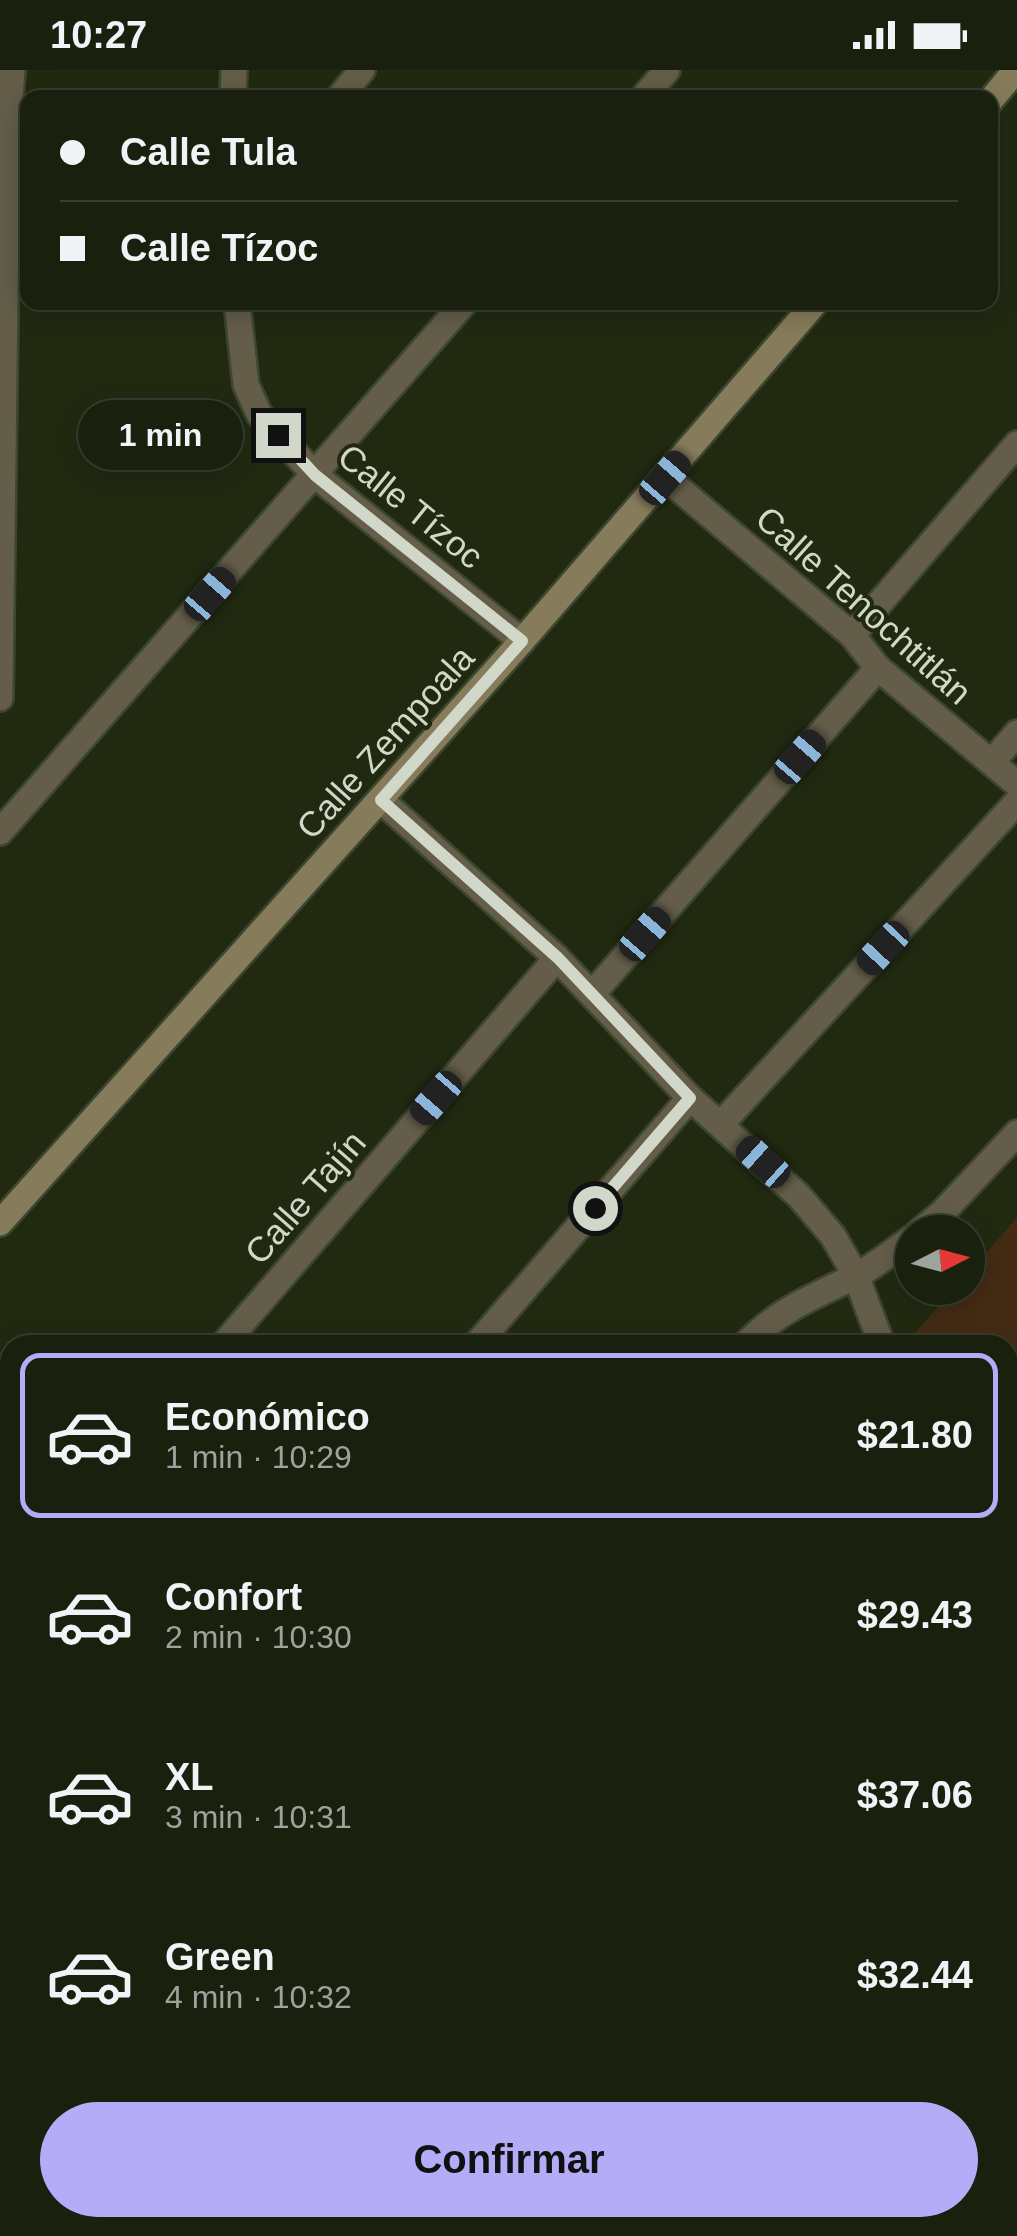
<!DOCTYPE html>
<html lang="es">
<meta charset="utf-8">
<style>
body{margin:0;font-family:Helvetica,sans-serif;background:#222816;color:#f1f3f6;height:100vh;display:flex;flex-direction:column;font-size:38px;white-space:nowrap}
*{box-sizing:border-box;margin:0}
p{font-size:32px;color:#9fa39d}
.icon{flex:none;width:55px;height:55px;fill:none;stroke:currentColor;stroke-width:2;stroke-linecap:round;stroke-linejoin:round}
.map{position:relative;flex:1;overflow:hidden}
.drawer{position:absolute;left:0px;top:1265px;width:1018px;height:902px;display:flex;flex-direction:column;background:#19200d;border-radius:30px 30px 0 0;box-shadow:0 5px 25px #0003,0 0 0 2px #373e2e}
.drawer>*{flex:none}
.hud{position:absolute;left:20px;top:20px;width:978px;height:220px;border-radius:20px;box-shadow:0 5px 25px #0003,0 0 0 2px #373e2e;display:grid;align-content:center;height:220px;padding:0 40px;background:#19200d}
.needle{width:65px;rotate:84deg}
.controls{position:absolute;left:895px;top:1145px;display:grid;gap:20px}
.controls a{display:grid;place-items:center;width:90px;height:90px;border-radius:50%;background:#19200d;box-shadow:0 5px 25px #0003,0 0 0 2px #373e2e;font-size:50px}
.end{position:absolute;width:45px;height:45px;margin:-22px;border:12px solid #d2d8c9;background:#111;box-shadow:0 0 0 5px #111}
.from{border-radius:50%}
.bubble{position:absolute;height:70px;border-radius:35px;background:#19200d;box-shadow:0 5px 25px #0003,0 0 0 2px #373e2e;font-size:32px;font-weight:800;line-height:70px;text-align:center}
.car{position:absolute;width:30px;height:60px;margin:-30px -15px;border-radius:12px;box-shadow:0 0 8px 2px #0007;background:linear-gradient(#222 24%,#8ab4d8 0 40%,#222 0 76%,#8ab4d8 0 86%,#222 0)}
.hud b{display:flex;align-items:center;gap:35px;height:95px;font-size:38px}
.hud b+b{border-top:2px solid #373e2e}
.hud i{width:25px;height:25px;background:#f1f3f6}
ul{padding:18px 0 0;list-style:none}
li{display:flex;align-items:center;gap:30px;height:165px;margin:0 20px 15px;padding:0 20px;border:5px solid transparent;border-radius:20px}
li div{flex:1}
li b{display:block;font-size:38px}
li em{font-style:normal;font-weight:800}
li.active{border-color:#b5acf8}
li>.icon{width:90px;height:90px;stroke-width:1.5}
.primary-button{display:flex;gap:20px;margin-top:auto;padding:20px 40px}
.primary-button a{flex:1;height:115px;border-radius:60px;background:#b5acf8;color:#111;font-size:40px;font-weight:800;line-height:115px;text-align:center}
.status{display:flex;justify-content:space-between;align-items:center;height:70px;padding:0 50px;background:#19200d;direction:ltr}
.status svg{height:28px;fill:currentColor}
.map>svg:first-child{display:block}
</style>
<div class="status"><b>10:27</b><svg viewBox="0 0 49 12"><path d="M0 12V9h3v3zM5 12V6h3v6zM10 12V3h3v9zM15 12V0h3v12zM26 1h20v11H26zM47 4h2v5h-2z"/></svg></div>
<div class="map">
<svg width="1017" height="2166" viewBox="0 0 1017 2166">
<rect width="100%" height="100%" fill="#212a11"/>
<g fill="#442b14">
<path d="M1017 1148V1374L1008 1365V1275H904L955 1218H968V1203Z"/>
<path d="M814 2158H992L984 2166H823Z"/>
</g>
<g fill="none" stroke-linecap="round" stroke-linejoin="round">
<defs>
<g id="street">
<path d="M233 28 234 0"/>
<path d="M339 28 362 0"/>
<path d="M643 28 667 0"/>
<path d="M237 232 246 315 259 344 315 405 522 571"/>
<path d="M665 407 852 565 878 598 1017 714"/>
<path d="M852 565 1017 374"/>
<path d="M0 628 7 72 12 0"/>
<path d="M992 692 1017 663"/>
<path d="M381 730 557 888 690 1028 799 1126 833 1166 856 1206 882 1275"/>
<path d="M0 762 465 232"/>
<path d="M593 923 878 598"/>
<path d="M721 1054 1017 732"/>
<path d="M919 1162 942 1143 1017 1063"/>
<path d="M223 1275 557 888"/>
<path d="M476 1275 690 1028"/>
<path d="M745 1275C776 1242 812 1227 852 1208 874 1197 893 1181 912 1168"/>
<path d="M1008 1401 1017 1409"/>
<path d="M0 1816 10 1805"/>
<path d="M1008 1872 1017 1861"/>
<path d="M0 2054 10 2062"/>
<path d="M0 2135 10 2124"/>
<path d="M119 2158 129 2166"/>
<path d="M423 2158 432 2166"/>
<path d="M625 2166 633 2158"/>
<path d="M756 2166 763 2158"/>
<path d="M1003 2166 1017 2150"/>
</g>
<g id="secondary">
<path d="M990 31 1016 0"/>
<path d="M0 1153 522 571 816 232"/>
<path d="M0 1527 10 1536"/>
<path d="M721 2158 731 2166"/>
</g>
</defs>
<use href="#street" stroke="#3d462e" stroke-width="30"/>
<use href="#secondary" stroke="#3d462e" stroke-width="30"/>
<use href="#street" stroke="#635d49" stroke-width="25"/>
<use href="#secondary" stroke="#867c5b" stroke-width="25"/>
</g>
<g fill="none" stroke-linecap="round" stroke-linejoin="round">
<path stroke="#d2d8c9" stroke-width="12" d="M278 365 315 405 522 571 381 730 558 888 690 1028 595 1138"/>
</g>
<g text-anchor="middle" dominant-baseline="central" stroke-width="8" stroke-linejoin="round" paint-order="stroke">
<g font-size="35" fill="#d2d8c9" stroke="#212a11">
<text transform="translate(411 436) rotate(39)">Calle Tízoc</text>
<text transform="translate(864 535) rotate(42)">Calle Tenochtitlán</text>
<text transform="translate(385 672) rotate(-48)">Calle Zempoala</text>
<text transform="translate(305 1127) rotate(-49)">Calle Tajín</text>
</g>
</g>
</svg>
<div class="controls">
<a><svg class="needle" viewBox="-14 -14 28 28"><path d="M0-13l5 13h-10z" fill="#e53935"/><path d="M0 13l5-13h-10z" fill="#9fa39d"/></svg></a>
</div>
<i class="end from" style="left:595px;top:1138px"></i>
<i class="end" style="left:278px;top:365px"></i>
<div class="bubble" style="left:78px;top:330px;width:165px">1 min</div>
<i class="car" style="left:665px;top:408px;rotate:41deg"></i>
<i class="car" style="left:210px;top:524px;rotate:41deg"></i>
<i class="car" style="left:800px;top:687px;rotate:41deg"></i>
<i class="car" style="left:645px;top:864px;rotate:41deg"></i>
<i class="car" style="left:883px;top:878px;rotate:223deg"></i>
<i class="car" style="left:436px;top:1028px;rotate:221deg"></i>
<i class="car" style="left:763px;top:1092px;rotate:312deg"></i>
<div class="hud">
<b><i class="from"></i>Calle Tula</b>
<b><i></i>Calle Tízoc</b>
</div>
<section class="drawer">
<ul>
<li class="active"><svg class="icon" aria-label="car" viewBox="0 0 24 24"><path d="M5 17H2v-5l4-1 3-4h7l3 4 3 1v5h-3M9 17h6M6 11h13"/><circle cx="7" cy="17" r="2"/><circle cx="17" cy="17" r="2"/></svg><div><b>Económico</b><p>1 min · 10:29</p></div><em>$21.80</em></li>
<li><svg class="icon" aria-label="car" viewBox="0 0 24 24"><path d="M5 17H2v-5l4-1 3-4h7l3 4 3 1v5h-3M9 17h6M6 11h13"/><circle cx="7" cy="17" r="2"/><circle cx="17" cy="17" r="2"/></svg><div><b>Confort</b><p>2 min · 10:30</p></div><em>$29.43</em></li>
<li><svg class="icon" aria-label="car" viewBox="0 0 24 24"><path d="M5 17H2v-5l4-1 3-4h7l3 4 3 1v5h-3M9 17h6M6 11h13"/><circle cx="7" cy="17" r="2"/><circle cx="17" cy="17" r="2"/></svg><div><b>XL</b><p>3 min · 10:31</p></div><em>$37.06</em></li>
<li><svg class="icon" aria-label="car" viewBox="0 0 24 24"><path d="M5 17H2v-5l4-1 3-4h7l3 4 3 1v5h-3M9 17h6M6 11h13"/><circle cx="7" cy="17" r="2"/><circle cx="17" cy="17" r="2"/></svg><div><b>Green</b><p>4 min · 10:32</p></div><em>$32.44</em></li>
</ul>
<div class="primary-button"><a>Confirmar</a></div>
</section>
</div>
